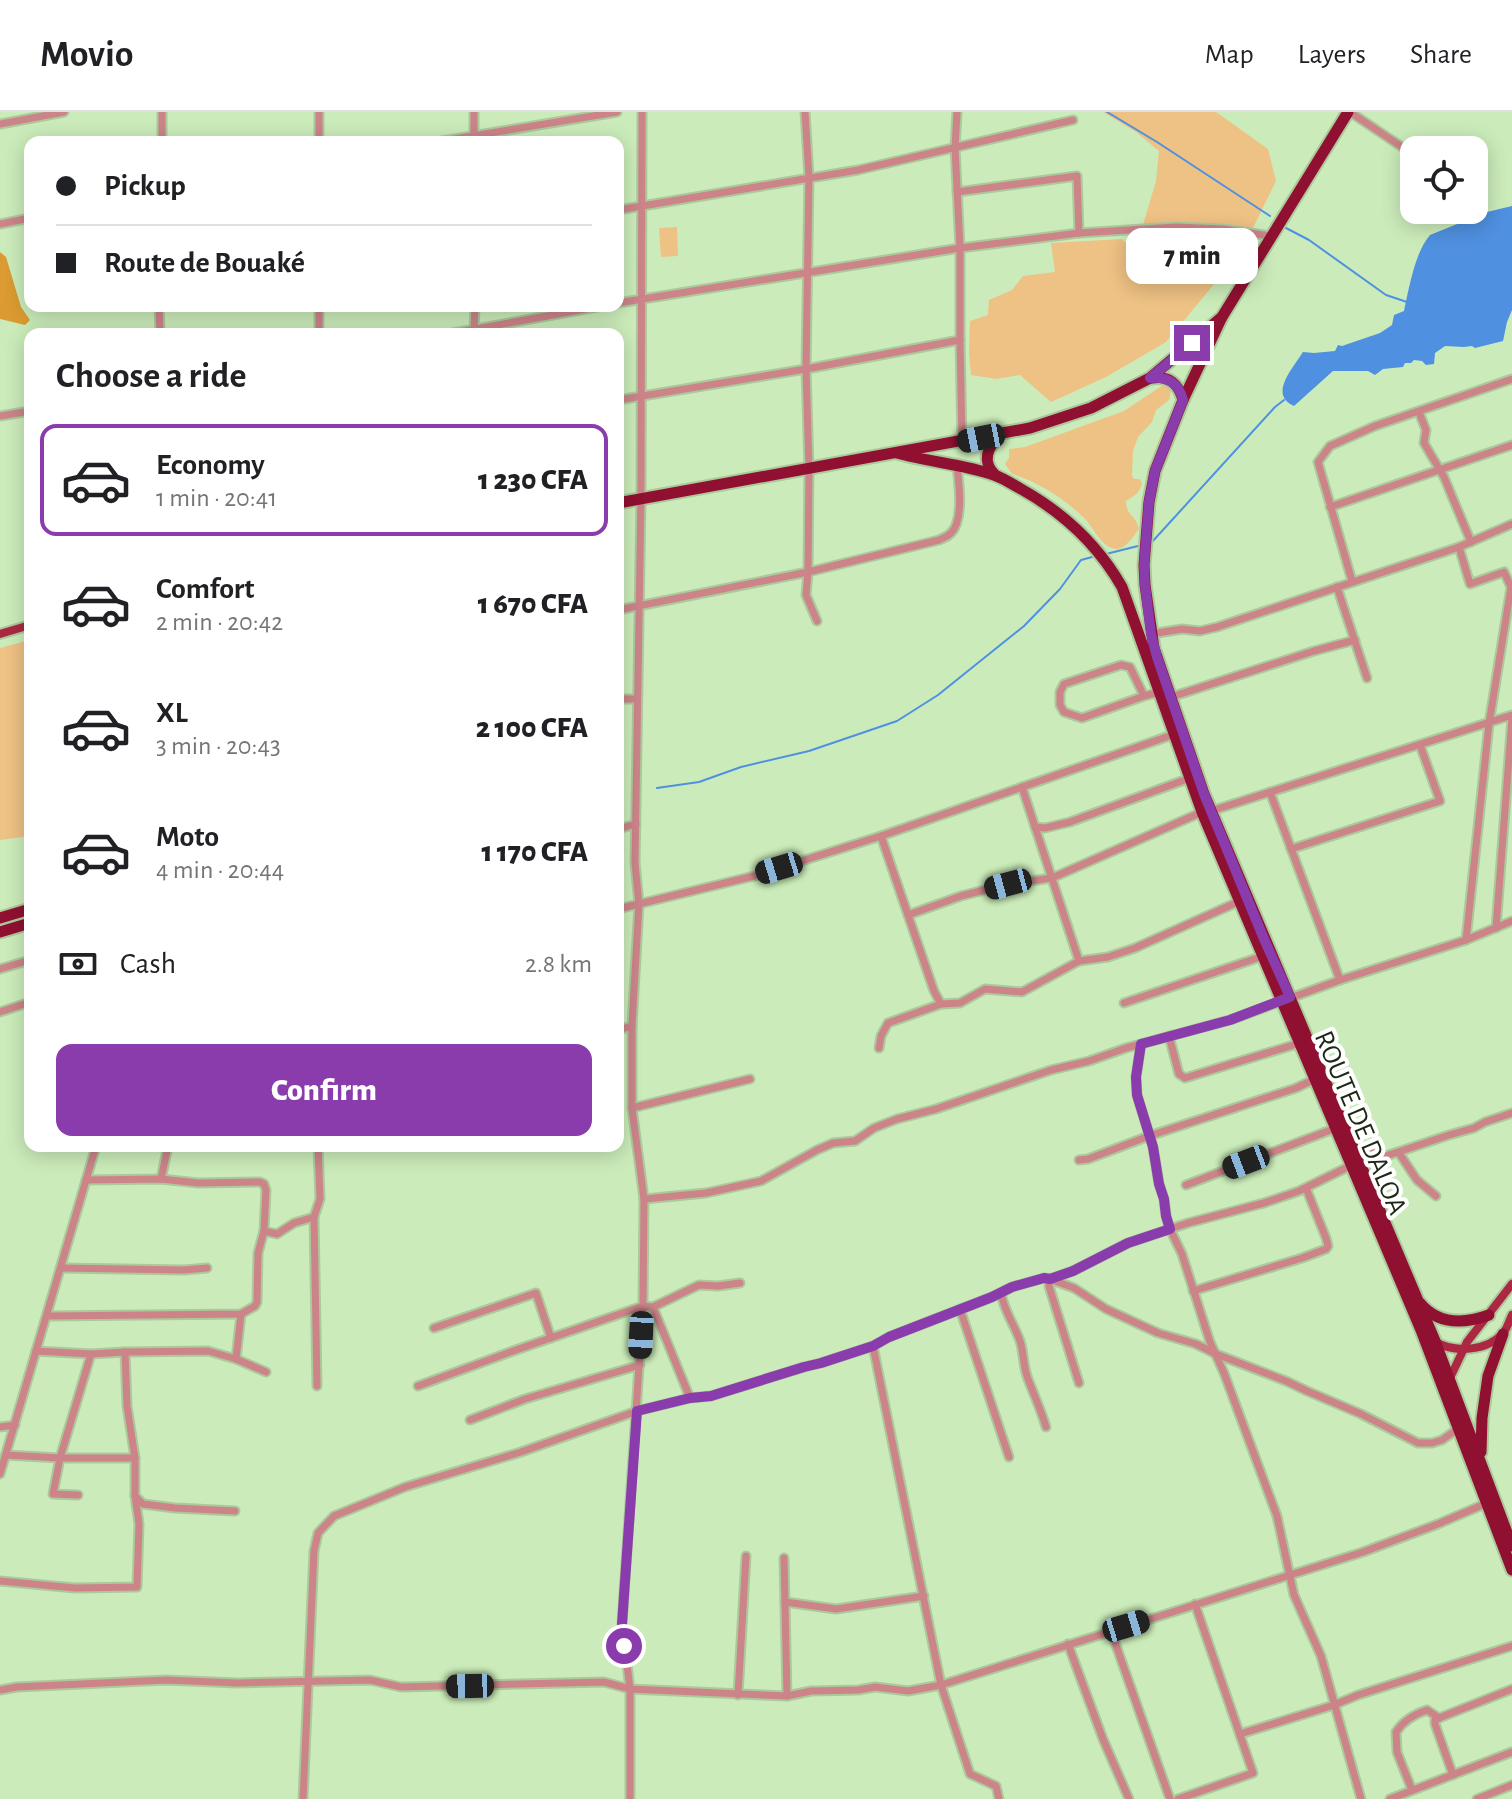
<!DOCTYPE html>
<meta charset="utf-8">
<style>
body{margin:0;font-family:"Alegreya Sans",sans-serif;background:#f6f6f6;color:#202124;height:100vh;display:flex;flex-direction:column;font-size:30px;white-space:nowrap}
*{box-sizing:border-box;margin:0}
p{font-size:26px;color:#757577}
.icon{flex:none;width:44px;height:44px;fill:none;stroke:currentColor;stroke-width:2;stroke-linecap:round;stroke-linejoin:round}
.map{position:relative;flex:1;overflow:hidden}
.sheet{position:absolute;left:24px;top:216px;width:600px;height:824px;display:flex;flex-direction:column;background:#fff;border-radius:16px;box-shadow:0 4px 20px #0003}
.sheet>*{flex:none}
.top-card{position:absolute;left:24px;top:24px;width:600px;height:176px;border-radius:16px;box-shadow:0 4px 20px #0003;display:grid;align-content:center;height:176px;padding:0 32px;background:#fff}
.controls{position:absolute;left:1400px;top:24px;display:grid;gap:16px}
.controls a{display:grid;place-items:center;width:88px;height:88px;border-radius:16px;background:#fff;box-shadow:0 4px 20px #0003;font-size:40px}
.end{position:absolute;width:36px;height:36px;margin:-18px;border:10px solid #8b3cac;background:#fff;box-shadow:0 0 0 4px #fff}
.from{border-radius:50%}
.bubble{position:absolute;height:56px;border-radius:16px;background:#fff;box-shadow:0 4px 20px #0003;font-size:26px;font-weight:800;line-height:56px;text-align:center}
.car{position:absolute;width:24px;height:48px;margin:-24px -12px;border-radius:10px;box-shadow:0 0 6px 2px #0007;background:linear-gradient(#222 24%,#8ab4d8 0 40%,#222 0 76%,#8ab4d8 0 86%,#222 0)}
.top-card b{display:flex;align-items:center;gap:28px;height:76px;font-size:30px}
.top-card b+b{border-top:2px solid #e0e0e0}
.top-card i{width:20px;height:20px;background:#202124}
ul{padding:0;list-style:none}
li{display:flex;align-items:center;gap:24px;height:112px;margin:0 16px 12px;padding:0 16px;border:4px solid transparent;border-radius:16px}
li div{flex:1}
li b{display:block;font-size:30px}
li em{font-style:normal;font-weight:800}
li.active{border-color:#8b3cac}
li>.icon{width:72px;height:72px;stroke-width:1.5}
h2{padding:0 32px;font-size:36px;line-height:96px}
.pay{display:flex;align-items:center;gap:20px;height:88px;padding:0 32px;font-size:30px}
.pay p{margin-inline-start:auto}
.cta{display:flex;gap:16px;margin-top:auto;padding:16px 32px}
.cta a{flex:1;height:92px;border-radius:16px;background:#8b3cac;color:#fff;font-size:32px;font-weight:800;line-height:92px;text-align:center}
header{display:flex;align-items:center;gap:48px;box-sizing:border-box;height:112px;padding:0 40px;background:#fff;border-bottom:2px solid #e0e0e0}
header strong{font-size:38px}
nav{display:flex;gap:44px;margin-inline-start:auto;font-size:28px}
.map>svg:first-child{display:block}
</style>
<header>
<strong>Movio</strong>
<nav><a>Map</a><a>Layers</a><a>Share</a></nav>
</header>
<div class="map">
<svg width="1512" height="1687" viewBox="0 0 1512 1687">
<rect width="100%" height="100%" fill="#cbecba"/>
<g fill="#eec184">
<path d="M1103 0H1216L1268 37 1276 69 1245 132 1230 153 1166 230 1106 265 1051 290 1020 263 997 267 971 263 969 241 970 209 988 203 989 188 1012 178 1023 164 1055 160 1051 131 1122 127 1135 140 1156 69 1159 39 1136 20Z"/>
<path d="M677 115 678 144 661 145 659 116Z"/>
<path d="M1166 271 1172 274 1169 288 1156 298 1152 310 1138 325 1133 339 1132 363 1134 367H1139L1142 370C1141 380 1134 384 1126 389 1126 404 1136 403 1139 417 1133 424 1127 436 1117 437 1103 437 1094 417 1086 408 1068 389 1037 369 1012 362L1005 352 1009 346V337L1025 335 1124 299Z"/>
<path d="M30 528V724L0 728V536Z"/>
</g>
<path fill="#db9b32" d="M0 140 6 145 21 195 30 208 25 213 0 207Z"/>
<path fill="#4f90e0" d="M1512 94V198L1507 210 1503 229 1475 236 1472 234 1464 235 1445 234 1435 241 1434 252 1426 253 1422 249 1414 248 1411 251H1405L1403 255 1383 257 1375 263 1368 259H1333L1294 294C1268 283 1293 256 1303 240L1314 241 1335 239 1338 233 1342 234 1380 221 1392 213 1394 203 1404 199C1409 176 1415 140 1430 123L1487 100Z"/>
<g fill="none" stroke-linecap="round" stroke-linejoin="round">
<g stroke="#4f90e0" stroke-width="2">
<path d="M1107 0 1157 30 1270 104"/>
<path d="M1286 116 1309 128 1386 183 1407 190"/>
<path d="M1152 430 1275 295 1284 288"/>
<path d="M1106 442 1142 433"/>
<path d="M657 676 699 670 741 655 809 639 897 609 938 583 1024 514 1060 477 1081 448 1096 444"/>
</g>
<defs>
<g id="minor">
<path d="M319 0V30"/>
<path d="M474 0V30"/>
<path d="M805 0 809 65 806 257 809 356 808 460 806 483 817 509"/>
<path d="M1350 0 1405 37"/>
<path d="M0 12 64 0"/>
<path d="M162 30V0"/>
<path d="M436 30 617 0"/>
<path d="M957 80 1077 64 1079 121"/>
<path d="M618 98 858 58 1073 8"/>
<path d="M0 112 30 106"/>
<path d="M618 191 960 136 1079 121 1176 115 1223 117 1270 124"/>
<path d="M159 194 160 222"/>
<path d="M319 194V222"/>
<path d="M474 220 475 194"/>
<path d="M448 222 602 194"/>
<path d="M960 228 962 330"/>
<path d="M618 288 806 257 960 228V136L955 36 957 0"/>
<path d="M1419 300 1426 318 1424 331 1444 365 1471 430"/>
<path d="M0 304 30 299"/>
<path d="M1330 395 1512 333"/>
<path d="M1459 435 1470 472 1504 460 1511 475 1489 612 1466 828"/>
<path d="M1352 469 1318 350 1330 334 1375 314 1512 267"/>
<path d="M1337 475 1367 566"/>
<path d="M618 498 808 460 939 428C943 426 947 425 951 421 964 408 959 372 957 354"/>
<path d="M1151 522 1182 517 1200 519 1217 515 1459 435 1512 412"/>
<path d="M1144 584 1082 606 1064 600 1060 593V580L1064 572 1121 553 1130 555 1144 584 1160 580"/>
<path d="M1171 585 1314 539 1355 528"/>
<path d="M618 587H637"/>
<path d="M1022 675 1079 849"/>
<path d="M1270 680 1340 868"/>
<path d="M1211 699 1512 603"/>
<path d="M1035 715 1045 716 1070 710 1190 666"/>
<path d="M618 717 636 712"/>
<path d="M881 724 934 879 941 892 960 891 985 877 1022 880 1079 849 1108 845 1135 836 1240 789"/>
<path d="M1291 737 1440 689 1420 633"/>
<path d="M618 797 754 764 881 724 1175 622"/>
<path d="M908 803 961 784 1008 772 1052 766 1202 700"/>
<path d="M1496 816 1512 606"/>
<path d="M0 857 30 848"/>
<path d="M1124 891 1263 844"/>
<path d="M0 900 30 890"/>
<path d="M618 918 632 914"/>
<path d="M1169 924 1179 962 1185 966 1300 931"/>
<path d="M1141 932 1136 965 1137 983 1153 1035 1159 1072 1164 1087 1166 1104 1170 1117 1182 1142 1210 1230 1224 1261 1277 1404 1294 1483 1321 1544 1361 1687"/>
<path d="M879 936 881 924 888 911 941 892"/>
<path d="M632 996 750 967"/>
<path d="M1354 1035 1378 1043 1386 1044 1449 1023 1474 1016 1485 1010 1512 1001"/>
<path d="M1399 1041 1417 1068 1436 1084"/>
<path d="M1079 1048 1088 1047 1149 1024 1296 976 1315 967"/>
<path d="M161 1067 168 1034"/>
<path d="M1186 1073 1336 1016"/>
<path d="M644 1087 706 1081 761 1069 817 1038 833 1031 855 1029 874 1016 897 1007 936 997 1051 958 1089 949 1126 936 1230 908 1340 868 1466 828 1512 809"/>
<path d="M264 1119 277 1122 294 1111 314 1105"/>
<path d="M61 1156 184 1158 207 1156"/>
<path d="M1193 1179 1302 1146 1326 1137 1328 1134 1326 1126 1306 1076"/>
<path d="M1001 1181C1004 1199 1014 1212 1020 1229 1024 1241 1023 1255 1028 1267 1034 1283 1041 1298 1046 1315"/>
<path d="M653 1195 690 1286"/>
<path d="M960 1197 1009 1345"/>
<path d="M47 1204 241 1202 255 1194 257 1190 258 1141 264 1119 266 1078 264 1072 260 1070 198 1071 161 1067 86 1068"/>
<path d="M434 1216 536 1181 551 1226"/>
<path d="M873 1234 941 1573 970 1662 996 1674 999 1687"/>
<path d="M36 1239 91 1242 125 1240 208 1239 236 1247 266 1260"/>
<path d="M236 1247 241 1202"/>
<path d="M1079 1271 1049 1174 1050 1167 1074 1176 1106 1197 1158 1221 1196 1232 1216 1242 1286 1269 1307 1279 1361 1302 1418 1331H1432L1442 1328 1459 1316"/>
<path d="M317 1274 314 1105 320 1087 318 1034"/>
<path d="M418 1274 513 1239 643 1194 653 1195 699 1173 718 1174 740 1171"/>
<path d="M470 1308 525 1287 640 1253"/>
<path d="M0 1315 15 1313"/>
<path d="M6 1343 60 1346H135"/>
<path d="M0 1362 96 1034"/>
<path d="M78 1383 53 1382 60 1346 91 1242"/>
<path d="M135 1384 143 1392 175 1396 235 1399"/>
<path d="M784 1446 787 1584"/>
<path d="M0 1469 75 1476 137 1475 139 1412 135 1384V1346L127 1294 125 1240"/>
<path d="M785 1490 836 1497 924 1484"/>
<path d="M1111 1519 1170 1687"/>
<path d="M1068 1532 1103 1627 1129 1687"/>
<path d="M0 1578 17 1575 166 1568 237 1571 370 1568 401 1575 604 1570 630 1577 787 1584 811 1579 858 1578 875 1575 908 1579 941 1573 1363 1440 1438 1412 1487 1391"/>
<path d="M738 1583 746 1444"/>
<path d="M1439 1606 1512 1577"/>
<path d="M1439 1606 1435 1608V1612L1453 1663"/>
<path d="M1240 1622 1334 1593 1358 1583 1512 1534"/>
<path d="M1412 1678 1397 1640 1396 1620C1403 1609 1415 1602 1427 1598L1439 1606"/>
<path d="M303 1687 314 1439 318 1421 334 1404 405 1375 521 1340 637 1299 690 1286 711 1284 804 1255 821 1251 873 1234 889 1225 992 1185 1012 1175 1044 1166 1050 1167 1073 1159 1128 1131 1188 1111 1264 1091 1299 1079 1352 1053"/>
<path d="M630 1687V1577L622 1512 643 1194 644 1087 632 996V914L639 792 635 751 641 387 642 0"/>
<path d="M1178 1687 1253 1661 1195 1492"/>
<path d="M1390 1687 1512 1640"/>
<path d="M1477 1687 1512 1673"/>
</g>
<g id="major">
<path d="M0 522 30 513"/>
<path d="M1434 1229C1453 1241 1487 1240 1503 1221 1507 1217 1509 1209 1512 1203"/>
<path d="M1449 1268 1467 1230 1512 1172"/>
</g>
<g id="highway">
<path d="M1222 205 1183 288 1155 359 1149 390 1144 453 1145 473 1154 536 1204 682 1435 1229 1512 1434"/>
<path d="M1152 266C1168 263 1179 272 1183 288"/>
<path d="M897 341C928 350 963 352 994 363 1003 366 1012 372 1021 377 1064 401 1098 433 1122 475L1202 700 1421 1218 1512 1458"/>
<path d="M995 363C981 349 988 336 999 323"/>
<path d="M618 391 1030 316 1091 296 1150 266 1222 205 1348 0"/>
<path d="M0 806 30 797"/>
<path d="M0 820 30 811"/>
<path d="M1420 1191C1438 1213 1464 1212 1489 1203"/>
<path d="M1481 1340 1482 1306 1488 1264 1503 1222"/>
</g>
</defs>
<use href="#minor" stroke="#acc99c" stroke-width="11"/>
<use href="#major" stroke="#acc99c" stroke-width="12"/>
<use href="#highway" stroke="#acc99c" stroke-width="15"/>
<use href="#minor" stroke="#cc8489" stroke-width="7"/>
<use href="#major" stroke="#ac2742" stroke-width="8"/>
<use href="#highway" stroke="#901031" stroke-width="11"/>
</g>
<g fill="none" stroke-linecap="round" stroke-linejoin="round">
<path stroke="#8b3cac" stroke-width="10" d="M624 1534 622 1512 637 1299 690 1286 711 1284 804 1255 821 1251 873 1234 889 1225 992 1185 1012 1175 1044 1166 1050 1167 1073 1159 1128 1131 1170 1117 1166 1104 1164 1087 1159 1072 1153 1035 1137 983 1136 965 1141 932 1230 908 1290 885 1264 827 1204 682 1157 545 1151 522 1145 473 1144 453 1149 390 1155 359 1183 288C1179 271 1167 264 1150 266L1192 231"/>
</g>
<g text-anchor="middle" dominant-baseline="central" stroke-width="8" stroke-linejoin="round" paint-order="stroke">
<g font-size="28" fill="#1c2715" stroke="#fff">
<text transform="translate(1360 1011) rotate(67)">ROUTE DE DALOA</text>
</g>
</g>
</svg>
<div class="controls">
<a><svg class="icon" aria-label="locate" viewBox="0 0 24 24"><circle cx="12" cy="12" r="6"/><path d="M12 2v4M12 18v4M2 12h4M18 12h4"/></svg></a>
</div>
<i class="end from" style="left:624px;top:1534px"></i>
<i class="end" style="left:1192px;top:231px"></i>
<div class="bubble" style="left:1126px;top:116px;width:132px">7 min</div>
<i class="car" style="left:981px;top:326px;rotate:259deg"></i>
<i class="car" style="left:779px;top:756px;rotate:253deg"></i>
<i class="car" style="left:1008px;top:772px;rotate:255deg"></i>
<i class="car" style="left:1246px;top:1050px;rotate:249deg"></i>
<i class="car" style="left:641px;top:1223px;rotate:183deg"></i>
<i class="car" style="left:1126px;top:1514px;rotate:73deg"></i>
<i class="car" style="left:470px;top:1574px;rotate:269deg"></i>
<div class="top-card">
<b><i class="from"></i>Pickup</b>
<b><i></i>Route de Bouaké</b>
</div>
<section class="sheet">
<h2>Choose a ride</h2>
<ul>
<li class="active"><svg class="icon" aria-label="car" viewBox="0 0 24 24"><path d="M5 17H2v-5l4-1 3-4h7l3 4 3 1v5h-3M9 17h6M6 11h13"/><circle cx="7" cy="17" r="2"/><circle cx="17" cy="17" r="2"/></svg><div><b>Economy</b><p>1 min · 20:41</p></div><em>1 230 CFA</em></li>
<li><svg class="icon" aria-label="car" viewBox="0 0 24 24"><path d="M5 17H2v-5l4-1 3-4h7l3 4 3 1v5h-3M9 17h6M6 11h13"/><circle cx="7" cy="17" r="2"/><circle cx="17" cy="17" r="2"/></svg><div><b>Comfort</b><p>2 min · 20:42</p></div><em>1 670 CFA</em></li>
<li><svg class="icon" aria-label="car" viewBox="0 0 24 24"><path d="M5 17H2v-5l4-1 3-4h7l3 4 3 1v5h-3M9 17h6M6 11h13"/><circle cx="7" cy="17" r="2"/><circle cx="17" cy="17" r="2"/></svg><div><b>XL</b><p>3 min · 20:43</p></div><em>2 100 CFA</em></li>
<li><svg class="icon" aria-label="car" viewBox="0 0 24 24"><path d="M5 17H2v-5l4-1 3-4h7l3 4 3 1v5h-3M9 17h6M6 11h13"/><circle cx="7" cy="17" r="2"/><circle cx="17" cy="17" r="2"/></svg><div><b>Moto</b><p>4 min · 20:44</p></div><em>1 170 CFA</em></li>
</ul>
<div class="pay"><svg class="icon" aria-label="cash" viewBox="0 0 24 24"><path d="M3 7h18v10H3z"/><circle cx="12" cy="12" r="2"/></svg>Cash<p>2.8 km</p></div>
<div class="cta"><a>Confirm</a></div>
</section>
</div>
